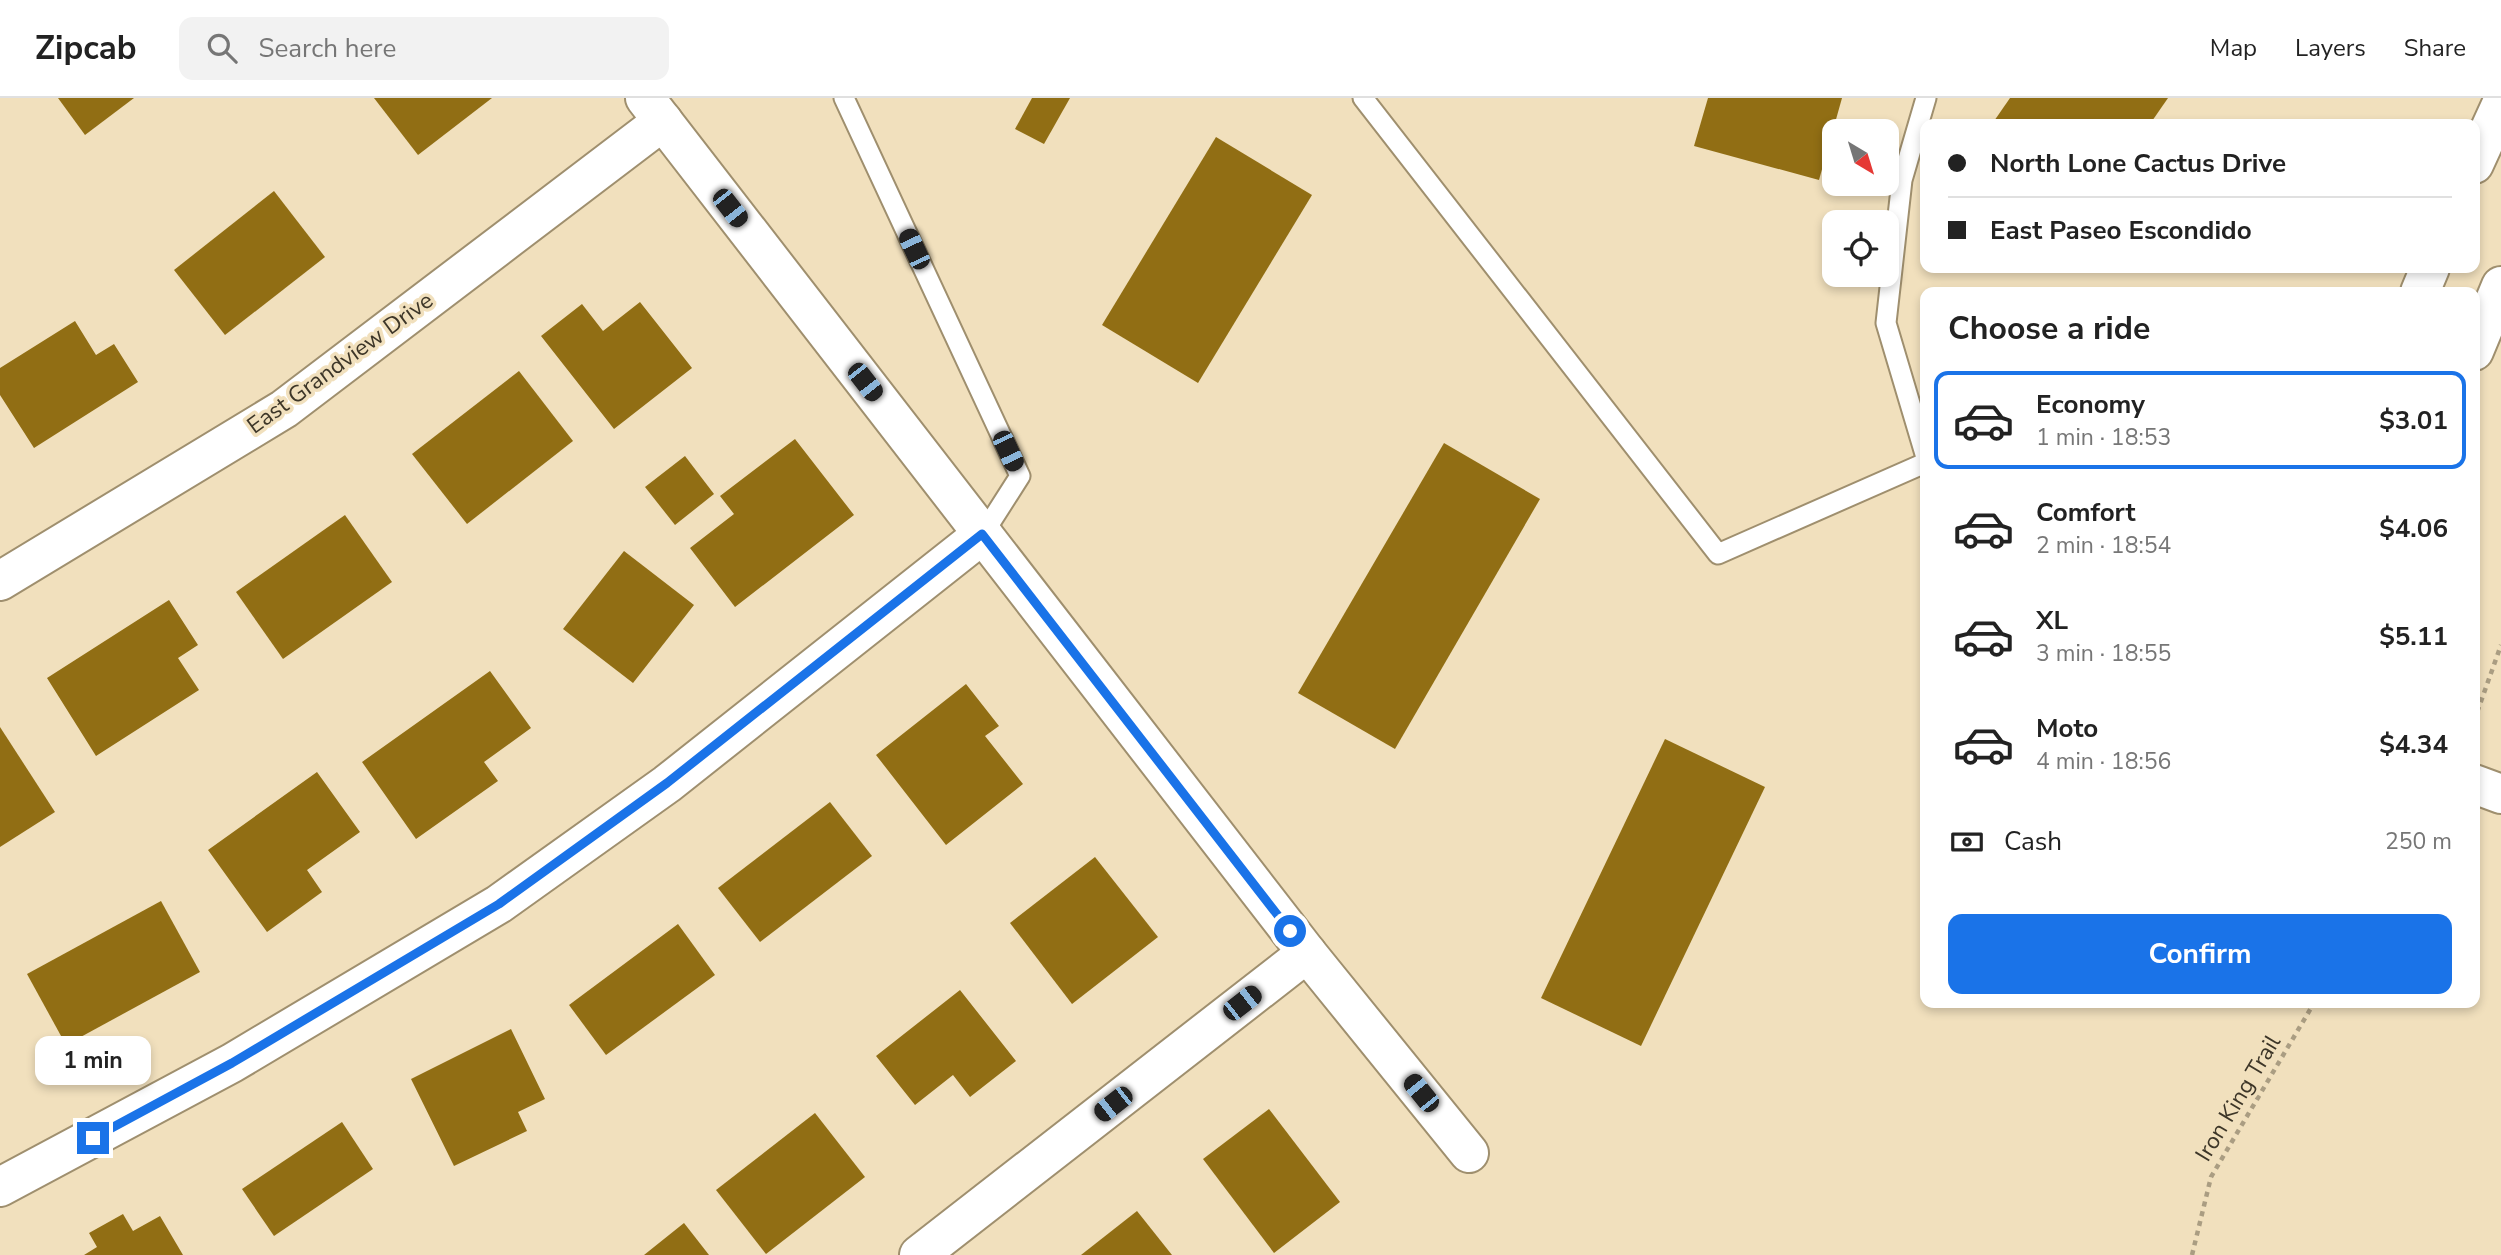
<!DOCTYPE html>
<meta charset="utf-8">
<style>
body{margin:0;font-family:"Nunito Sans",sans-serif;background:#f2f2f2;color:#222;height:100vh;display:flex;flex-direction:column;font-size:26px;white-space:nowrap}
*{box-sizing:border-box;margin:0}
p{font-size:23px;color:#767676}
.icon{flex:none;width:38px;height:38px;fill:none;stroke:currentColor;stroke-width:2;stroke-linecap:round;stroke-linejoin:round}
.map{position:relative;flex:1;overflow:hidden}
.details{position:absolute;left:1920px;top:189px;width:560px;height:721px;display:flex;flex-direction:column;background:#fff;border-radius:14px;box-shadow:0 4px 10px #0003}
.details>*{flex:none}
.banner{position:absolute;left:1920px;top:21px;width:560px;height:154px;border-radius:14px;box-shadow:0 4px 10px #0003;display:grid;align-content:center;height:154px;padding:0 28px;background:#fff}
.needle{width:46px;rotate:142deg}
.buttons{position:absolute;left:1822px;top:21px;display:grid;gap:14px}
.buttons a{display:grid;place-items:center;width:77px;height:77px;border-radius:14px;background:#fff;box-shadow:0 4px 10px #0003;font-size:35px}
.end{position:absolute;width:32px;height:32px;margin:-16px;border:9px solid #1a73e8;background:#fff;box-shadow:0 0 0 4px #fff}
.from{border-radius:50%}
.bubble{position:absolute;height:49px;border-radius:14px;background:#fff;box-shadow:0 4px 10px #0003;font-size:23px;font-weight:700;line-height:49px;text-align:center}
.car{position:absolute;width:21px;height:42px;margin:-21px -10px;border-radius:9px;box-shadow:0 0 5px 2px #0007;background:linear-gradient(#222 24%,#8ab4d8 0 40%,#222 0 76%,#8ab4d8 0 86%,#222 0)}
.banner b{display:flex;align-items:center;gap:24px;height:66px;font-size:26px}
.banner b+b{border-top:2px solid #e0e0e0}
.banner i{width:18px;height:18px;background:#222}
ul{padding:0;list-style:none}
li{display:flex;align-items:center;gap:21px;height:98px;margin:0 14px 10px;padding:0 14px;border:4px solid transparent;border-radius:14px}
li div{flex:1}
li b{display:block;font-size:26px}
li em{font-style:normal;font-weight:700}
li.selected{border-color:#1a73e8}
li>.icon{width:63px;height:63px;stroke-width:1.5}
h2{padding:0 28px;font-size:32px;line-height:84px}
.pay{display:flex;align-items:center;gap:18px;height:77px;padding:0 28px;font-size:26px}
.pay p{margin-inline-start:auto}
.cta{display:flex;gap:14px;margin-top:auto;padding:14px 28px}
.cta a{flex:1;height:80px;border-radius:14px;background:#1a73e8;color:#fff;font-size:28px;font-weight:700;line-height:80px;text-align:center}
header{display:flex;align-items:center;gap:42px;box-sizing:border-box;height:98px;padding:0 35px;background:#fff;border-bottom:2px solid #e0e0e0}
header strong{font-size:33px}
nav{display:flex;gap:38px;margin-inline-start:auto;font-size:24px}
.search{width:490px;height:63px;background:#f2f2f2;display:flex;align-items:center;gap:18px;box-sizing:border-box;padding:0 24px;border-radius:14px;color:#767676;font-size:26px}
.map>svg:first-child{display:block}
</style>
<header>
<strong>Zipcab</strong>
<div class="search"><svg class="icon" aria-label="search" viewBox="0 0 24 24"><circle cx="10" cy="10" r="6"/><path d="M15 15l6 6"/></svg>Search here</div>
<nav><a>Map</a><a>Layers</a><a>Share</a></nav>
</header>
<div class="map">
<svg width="2501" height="1157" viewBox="0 0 2501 1157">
<rect width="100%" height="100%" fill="#f1e0bd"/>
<g fill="#916e14">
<path d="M58 0H134L85 37Z"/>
<path d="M374 0H492L418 57Z"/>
<path d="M1032 0H1070L1044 46 1015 31Z"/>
<path d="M1708 0H1842L1819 82 1694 48Z"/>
<path d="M2010 0H2168L2150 26H1992Z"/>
<path d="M1216 39 1312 97 1198 285 1102 227Z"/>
<path d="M274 93 325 159 225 237 174 172Z"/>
<path d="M640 204 692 270 614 331 541 238 582 206 603 233Z"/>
<path d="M75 223 96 257 114 246 138 284 34 350 0 297V270Z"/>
<path d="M519 273 573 343 467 426 412 356Z"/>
<path d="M795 341 854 417 735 509 690 450 734 416 720 398Z"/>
<path d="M1444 345 1540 401 1395 651 1298 595Z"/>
<path d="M685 358 714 396 675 427 645 389Z"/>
<path d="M345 417 392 484 283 561 236 494Z"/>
<path d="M624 453 694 507 633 585 563 531Z"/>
<path d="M169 502 198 547 178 560 199 592 96 658 47 580Z"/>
<path d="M490 573 531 630 484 664 498 683 416 741 362 664Z"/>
<path d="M966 586 999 628 985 638 1023 686 946 747 876 657Z"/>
<path d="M0 629 55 714 0 749Z"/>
<path d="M1665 641 1765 689 1641 948 1541 900Z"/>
<path d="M317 674 360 734 307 772 322 794 267 834 208 752Z"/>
<path d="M830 704 872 758 760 844 718 790Z"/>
<path d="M1095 759 1158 839 1072 906 1010 825Z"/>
<path d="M161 803 200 874 66 947 27 876Z"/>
<path d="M678 826 715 877 606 957 569 907Z"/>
<path d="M960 892 1016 963 970 999 953 977 915 1007 876 958Z"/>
<path d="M511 931 545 1001 518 1014 527 1033 454 1068 411 981Z"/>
<path d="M1269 1011 1340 1104 1274 1155 1203 1061Z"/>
<path d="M815 1015 865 1079 766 1156 716 1092Z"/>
<path d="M342 1024 373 1071 274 1138 242 1091Z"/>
<path d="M1137 1113 1172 1157H1081Z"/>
<path d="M123 1116 133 1133 160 1118 183 1157H84L97 1149 89 1135Z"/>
<path d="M684 1125 709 1157H644Z"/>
</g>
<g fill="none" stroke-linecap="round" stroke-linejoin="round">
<defs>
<g id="service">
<path d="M844 0 1020 378 983 436"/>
<path d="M1363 0 1718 456 1925 365"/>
<path d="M1925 356 1886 225 1902 82 1926 0"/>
</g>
<g id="minor">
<path d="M645 0 1307 855 1469 1055"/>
<path d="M2474 66 2501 7"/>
<path d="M2420 194 2430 170"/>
<path d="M2474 253 2501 188"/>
<path d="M0 483 284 311 663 23"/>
<path d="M2474 686 2501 696"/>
<path d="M0 1089 232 965 499 806 667 686 983 436"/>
<path d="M919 1157 1307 855"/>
</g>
</defs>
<use href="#service" stroke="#9f8f6e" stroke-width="23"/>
<use href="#minor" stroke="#9f8f6e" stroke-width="42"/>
<g stroke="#aa9d82" stroke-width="4.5" stroke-dasharray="5 5" stroke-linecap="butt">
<path d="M2474 623 2501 547"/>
<path d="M2192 1157 2211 1079 2314 905"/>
</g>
<use href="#service" stroke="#fff" stroke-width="19"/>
<use href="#minor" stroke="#fff" stroke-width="38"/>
</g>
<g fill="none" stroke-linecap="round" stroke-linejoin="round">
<path stroke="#1a73e8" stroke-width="9" d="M93 1040 232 965 499 806 667 685 982 436 1290 833"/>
</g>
<g text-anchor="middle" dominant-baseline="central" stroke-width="7" stroke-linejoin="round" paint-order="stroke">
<g font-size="23" fill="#3d3628" stroke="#f1e0bd">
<text transform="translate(340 265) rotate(-36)">East Grandview Drive</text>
<text transform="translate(2238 1000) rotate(-59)">Iron King Trail</text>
</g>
</g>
</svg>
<div class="buttons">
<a><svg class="needle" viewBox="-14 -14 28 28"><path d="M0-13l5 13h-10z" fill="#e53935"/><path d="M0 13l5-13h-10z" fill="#767676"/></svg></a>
<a><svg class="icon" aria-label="locate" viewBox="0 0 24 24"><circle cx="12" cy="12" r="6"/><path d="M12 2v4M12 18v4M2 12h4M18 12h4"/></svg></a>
</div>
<i class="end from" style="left:1290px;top:833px"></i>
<i class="end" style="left:93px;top:1040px"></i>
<div class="bubble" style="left:35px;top:938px;width:116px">1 min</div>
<i class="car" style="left:730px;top:110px;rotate:142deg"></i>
<i class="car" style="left:914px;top:151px;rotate:335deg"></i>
<i class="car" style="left:865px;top:284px;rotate:142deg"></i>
<i class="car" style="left:1008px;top:353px;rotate:155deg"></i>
<i class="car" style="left:1242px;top:905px;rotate:52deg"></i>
<i class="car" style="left:1421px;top:995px;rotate:321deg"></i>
<i class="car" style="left:1113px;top:1006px;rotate:232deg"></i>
<div class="banner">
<b><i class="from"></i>North Lone Cactus Drive</b>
<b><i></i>East Paseo Escondido</b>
</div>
<section class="details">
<h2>Choose a ride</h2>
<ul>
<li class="selected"><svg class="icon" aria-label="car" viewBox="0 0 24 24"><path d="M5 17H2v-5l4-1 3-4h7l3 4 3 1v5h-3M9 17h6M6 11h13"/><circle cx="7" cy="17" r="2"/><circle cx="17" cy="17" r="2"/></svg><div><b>Economy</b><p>1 min · 18:53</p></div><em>$3.01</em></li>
<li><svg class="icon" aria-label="car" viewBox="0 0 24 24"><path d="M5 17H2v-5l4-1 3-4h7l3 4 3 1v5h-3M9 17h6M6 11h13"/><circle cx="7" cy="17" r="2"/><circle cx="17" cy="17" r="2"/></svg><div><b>Comfort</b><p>2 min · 18:54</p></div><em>$4.06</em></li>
<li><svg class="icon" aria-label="car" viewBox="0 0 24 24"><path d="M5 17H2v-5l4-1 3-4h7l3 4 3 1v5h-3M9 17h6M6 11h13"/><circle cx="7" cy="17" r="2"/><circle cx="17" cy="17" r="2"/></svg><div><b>XL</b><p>3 min · 18:55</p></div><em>$5.11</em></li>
<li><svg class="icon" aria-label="car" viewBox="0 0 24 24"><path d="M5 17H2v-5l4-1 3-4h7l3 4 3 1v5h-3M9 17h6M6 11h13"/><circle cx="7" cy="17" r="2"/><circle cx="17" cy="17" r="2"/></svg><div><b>Moto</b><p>4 min · 18:56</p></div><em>$4.34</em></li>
</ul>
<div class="pay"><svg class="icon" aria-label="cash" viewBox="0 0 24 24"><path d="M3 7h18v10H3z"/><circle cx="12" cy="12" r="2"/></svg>Cash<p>250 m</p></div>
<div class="cta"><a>Confirm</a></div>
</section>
</div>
